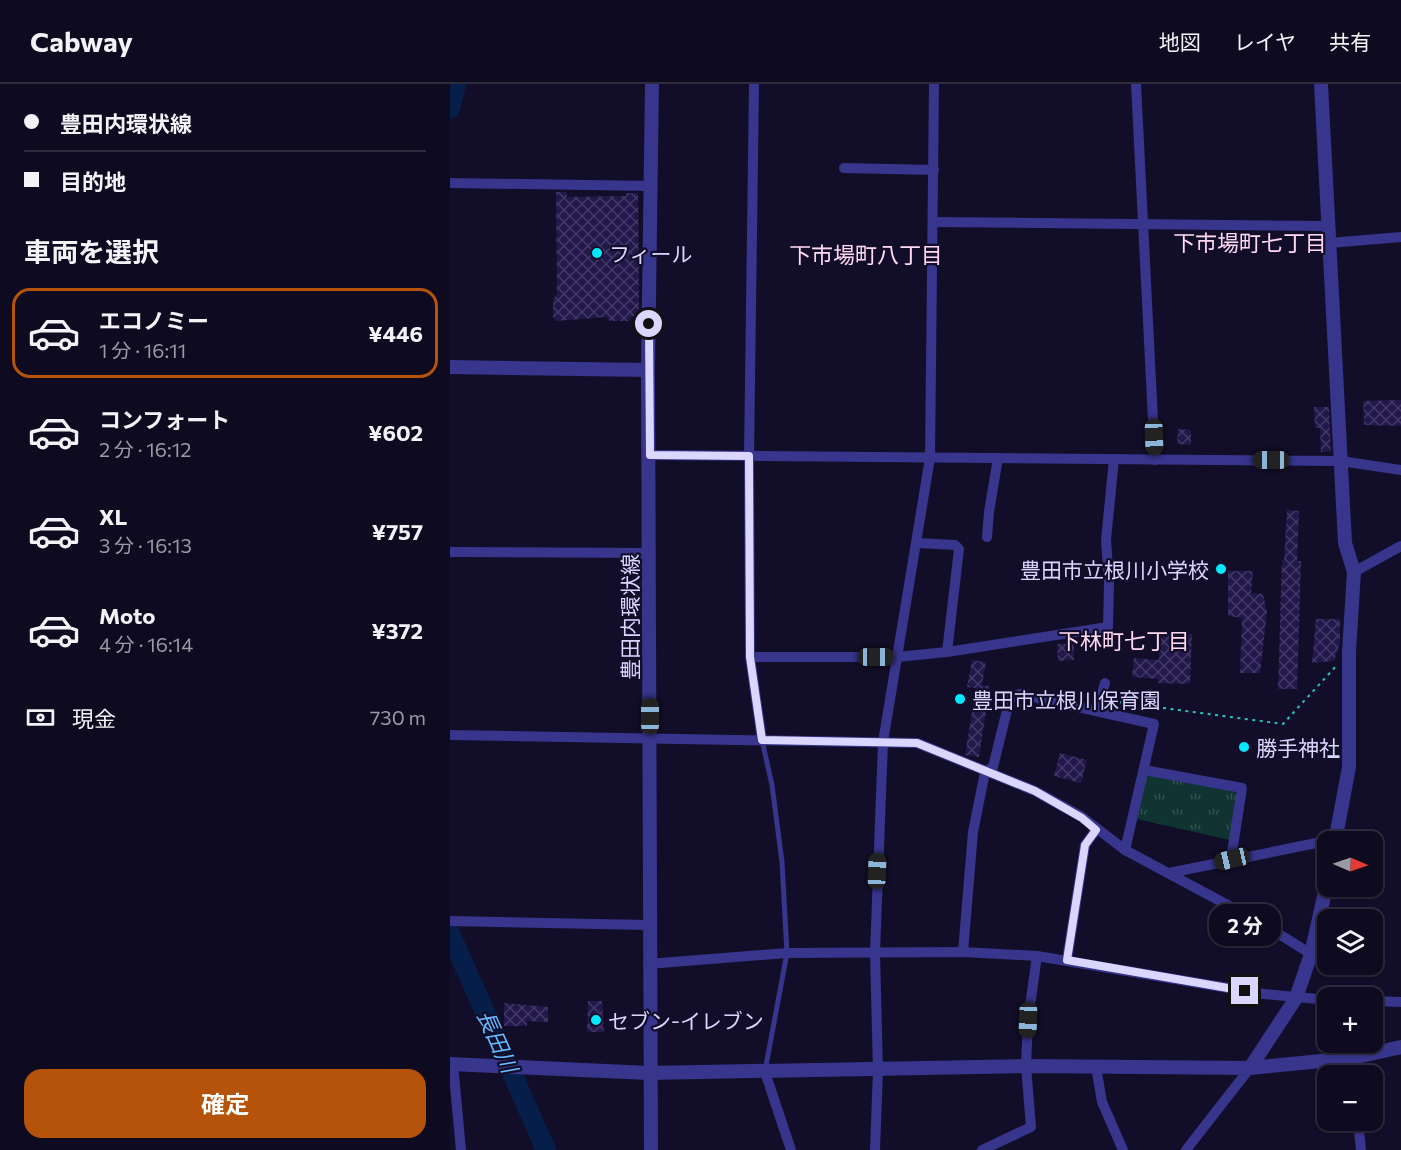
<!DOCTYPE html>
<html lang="ja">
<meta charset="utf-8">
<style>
body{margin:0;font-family:Commissioner,"Noto Sans JP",sans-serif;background:#171328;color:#f1f3f6;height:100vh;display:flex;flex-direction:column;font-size:22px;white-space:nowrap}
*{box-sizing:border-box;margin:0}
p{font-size:20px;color:#9b9aa4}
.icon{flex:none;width:33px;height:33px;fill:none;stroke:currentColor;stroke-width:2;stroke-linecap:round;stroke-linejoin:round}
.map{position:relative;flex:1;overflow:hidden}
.sheet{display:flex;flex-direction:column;background:#0e0a1f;width:450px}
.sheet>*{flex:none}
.top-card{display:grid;align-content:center;height:132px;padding:0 24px;background:#0e0a1f}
.needle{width:39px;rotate:92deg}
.tools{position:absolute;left:867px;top:747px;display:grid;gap:12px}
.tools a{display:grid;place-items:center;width:66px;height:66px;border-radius:12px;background:#0e0a1f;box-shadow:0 2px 4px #0004,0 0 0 2px #2e2b3d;font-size:30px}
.end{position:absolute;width:27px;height:27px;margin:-14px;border:8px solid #dad6ff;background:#111;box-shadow:0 0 0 3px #111}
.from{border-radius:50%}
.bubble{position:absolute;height:42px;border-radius:18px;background:#0e0a1f;box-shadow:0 2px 4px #0004,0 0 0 2px #2e2b3d;font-size:20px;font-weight:700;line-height:42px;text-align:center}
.car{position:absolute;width:18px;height:36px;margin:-18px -9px;border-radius:8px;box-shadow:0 0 4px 2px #0007;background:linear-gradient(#222 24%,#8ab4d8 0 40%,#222 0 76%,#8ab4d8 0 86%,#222 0)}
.top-card b{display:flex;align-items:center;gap:21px;height:57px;font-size:22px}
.top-card b+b{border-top:2px solid #2e2b3d}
.top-card i{width:15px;height:15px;background:#f1f3f6}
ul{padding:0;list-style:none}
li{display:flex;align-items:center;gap:18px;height:90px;margin:0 12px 9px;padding:0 12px;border:3px solid transparent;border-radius:18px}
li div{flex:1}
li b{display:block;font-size:22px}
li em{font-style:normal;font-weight:700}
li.selected{border-color:#b45309}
li>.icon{width:54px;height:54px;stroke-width:1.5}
h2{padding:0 24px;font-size:27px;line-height:72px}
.pay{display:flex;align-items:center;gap:15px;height:66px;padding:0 24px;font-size:22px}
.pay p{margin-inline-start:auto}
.action{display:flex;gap:12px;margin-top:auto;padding:12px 24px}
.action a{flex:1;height:69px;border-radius:18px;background:#b45309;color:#fff;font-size:24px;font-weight:700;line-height:69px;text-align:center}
header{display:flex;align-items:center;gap:36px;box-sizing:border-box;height:84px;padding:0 30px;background:#0e0a1f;border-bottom:2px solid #2e2b3d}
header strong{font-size:28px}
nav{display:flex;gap:33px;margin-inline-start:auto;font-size:21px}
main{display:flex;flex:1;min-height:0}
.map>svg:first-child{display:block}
</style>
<header>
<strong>Cabway</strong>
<nav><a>地図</a><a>レイヤ</a><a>共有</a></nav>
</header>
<main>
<section class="sheet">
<div class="top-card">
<b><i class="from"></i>豊田内環状線</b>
<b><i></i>目的地</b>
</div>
<h2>車両を選択</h2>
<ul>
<li class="selected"><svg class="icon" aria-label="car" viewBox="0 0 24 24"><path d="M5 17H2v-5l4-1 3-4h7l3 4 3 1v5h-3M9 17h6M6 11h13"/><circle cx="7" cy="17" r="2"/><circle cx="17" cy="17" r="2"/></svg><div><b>エコノミー</b><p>1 分 · 16:11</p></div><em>¥446</em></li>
<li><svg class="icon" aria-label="car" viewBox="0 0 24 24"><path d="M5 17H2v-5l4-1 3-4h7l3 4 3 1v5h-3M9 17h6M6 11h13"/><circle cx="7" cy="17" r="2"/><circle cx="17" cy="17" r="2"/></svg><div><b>コンフォート</b><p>2 分 · 16:12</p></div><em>¥602</em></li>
<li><svg class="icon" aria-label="car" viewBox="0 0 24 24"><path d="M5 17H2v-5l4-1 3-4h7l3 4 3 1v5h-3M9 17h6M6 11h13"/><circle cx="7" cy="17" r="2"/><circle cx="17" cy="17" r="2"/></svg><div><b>XL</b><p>3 分 · 16:13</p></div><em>¥757</em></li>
<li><svg class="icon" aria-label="car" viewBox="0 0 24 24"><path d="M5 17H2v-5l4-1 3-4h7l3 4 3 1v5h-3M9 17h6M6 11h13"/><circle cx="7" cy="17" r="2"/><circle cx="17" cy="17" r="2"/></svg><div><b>Moto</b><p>4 分 · 16:14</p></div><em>¥372</em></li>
</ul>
<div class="pay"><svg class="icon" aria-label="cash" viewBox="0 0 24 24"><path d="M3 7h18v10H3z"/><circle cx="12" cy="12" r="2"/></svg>現金<p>730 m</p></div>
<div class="action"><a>確定</a></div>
</section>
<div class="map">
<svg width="951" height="1066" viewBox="0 0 951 1066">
<defs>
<pattern id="grass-tufts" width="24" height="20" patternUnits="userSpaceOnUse" patternTransform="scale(1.5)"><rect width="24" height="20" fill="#103432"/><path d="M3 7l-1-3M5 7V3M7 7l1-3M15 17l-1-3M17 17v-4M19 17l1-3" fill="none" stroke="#325151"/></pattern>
<pattern id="building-cross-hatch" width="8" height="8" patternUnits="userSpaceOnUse" patternTransform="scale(1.5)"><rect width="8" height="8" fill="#22184c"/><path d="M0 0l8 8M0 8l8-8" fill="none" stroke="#423967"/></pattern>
</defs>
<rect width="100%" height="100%" fill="#120e29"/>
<path fill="url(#grass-tufts)" d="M700 691 784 707 787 711 780 756 687 735 696 693Z"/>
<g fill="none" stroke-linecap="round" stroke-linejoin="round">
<g stroke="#061f4a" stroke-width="20">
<path d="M0 25 6 0"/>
<path d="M0 849 96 1066"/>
</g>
</g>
<g fill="url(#building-cross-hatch)">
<path d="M106 108H117V113L176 112V109H188L189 232H182L179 237H160L156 233 106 237 103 233V215L107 211Z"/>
<path d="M951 316V342L914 341 913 317Z"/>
<path d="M864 323H879L881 367 871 368 870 344H865Z"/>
<path d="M728 345 741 346V361L727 360Z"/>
<path d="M837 426 849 427 847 477H851L847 605H828L832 476 834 477Z"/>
<path d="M778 487H803L801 509 813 510 817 528 810 589H790L792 534 778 532Z"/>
<path d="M866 535H890V559L884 577 862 579Z"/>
<path d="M710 549 742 550 740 600 708 599V595L682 593 684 574 709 576Z"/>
<path d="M624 559V576L608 577 607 560Z"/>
<path d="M522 576 536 578 532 601 540 602 529 673 515 671 526 604 517 603Z"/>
<path d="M610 669 637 676 631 699 604 692Z"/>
<path d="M138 917H152L154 948H137Z"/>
<path d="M54 919 98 923V938L77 937V942H54Z"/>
</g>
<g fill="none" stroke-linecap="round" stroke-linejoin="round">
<path stroke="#25c4b8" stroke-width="2" stroke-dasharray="3 4.5" stroke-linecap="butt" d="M661 617 833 640 888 580"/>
<path stroke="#37358c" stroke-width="5" d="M312 656 322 701 332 778 337 869 315 987"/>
<g stroke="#37358c" stroke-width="10">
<path d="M304 0 299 372 300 573 312 656"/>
<path d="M686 0 705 376"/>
<path d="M394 84 484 86"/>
<path d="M0 99 201 102"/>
<path d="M484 138 878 142"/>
<path d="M879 159 951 153"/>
<path d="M200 371 891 377 951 386"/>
<path d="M537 453 539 428 548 374"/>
<path d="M468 459 505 461 509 465 497 568"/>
<path d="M0 468 200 469"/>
<path d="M904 488 951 462"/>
<path d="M300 573H447L497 568 658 543 659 499 656 456 664 375"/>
<path d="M647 627 655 599"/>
<path d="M0 651 467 659 585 707 632 733 675 766 813 840 861 870"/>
<path d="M694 686 792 704 781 775"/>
<path d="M719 789 886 755"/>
<path d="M0 837 199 841"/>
<path d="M513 868 523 748 535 688 543 683 560 614 570 610 704 640 675 766"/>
<path d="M617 876 635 761 646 746"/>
<path d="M198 880 337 869 513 868 587 872 814 910 878 916"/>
<path d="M922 917 951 918"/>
<path d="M902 974 903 992"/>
<path d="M3 980 11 1066"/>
<path d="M646 983 652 1018 673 1066"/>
<path d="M315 988 341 1066"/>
<path d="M908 1036 911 1066"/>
<path d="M425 1066 428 986 425 869 433 658 480 374 484 0"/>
<path d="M532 1066 581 1043 576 982 578 936 587 872"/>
<path d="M736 1066 800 984"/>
</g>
<g stroke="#37358c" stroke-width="14">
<path d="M871 0 895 459 904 488 899 567V683L885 758"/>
<path d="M0 283 198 286"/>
<path d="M0 980 199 989 576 982 800 984 902 974 951 963"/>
<path d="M800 984 846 914 861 870 878 795"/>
<path d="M201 1066 198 286 202 0"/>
</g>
</g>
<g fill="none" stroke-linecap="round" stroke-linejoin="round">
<path stroke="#dad6ff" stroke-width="8" d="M199 240 200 371 299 372 300 573 312 656 467 659 585 707 632 734 646 746 635 761 617 876 795 907"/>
</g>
<g fill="#02e8ff" stroke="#120e29" stroke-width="2">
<circle cx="147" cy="169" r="6"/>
<circle cx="771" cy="485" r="6"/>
<circle cx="510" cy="615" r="6"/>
<circle cx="794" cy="663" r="6"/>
<circle cx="146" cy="936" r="6"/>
</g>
<g text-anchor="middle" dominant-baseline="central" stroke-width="4.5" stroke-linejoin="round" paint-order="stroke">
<g font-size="21" fill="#dad6ff" stroke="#120e29" text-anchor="start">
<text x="159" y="169">フィール</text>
<text x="759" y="485" text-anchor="end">豊田市立根川小学校</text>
<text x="522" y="615">豊田市立根川保育園</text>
<text x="806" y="663">勝手神社</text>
<text x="158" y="936">セブン-イレブン</text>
</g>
<g font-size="21" fill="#dad6ff" stroke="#120e29">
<text transform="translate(179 533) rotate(-90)">豊田内環状線</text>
</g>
<g font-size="22" fill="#ffd8f1" stroke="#120e29">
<text x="800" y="158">下市場町七丁目</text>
<text x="416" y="170">下市場町八丁目</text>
<text x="674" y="556">下林町七丁目</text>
</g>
<g font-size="22" font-style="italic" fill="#64b9ff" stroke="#120e29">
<text transform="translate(48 957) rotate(66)">長田川</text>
</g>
</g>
</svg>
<div class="tools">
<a><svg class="needle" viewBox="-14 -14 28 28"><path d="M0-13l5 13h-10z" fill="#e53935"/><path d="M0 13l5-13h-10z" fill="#9b9aa4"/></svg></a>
<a><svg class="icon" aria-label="layers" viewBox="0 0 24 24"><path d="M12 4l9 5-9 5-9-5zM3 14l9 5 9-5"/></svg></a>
<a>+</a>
<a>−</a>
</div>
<i class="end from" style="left:199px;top:240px"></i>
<i class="end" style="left:795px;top:907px"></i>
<div class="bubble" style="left:759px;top:820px;width:72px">2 分</div>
<i class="car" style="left:704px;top:353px;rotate:178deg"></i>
<i class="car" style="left:821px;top:376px;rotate:270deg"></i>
<i class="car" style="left:426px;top:573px;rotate:90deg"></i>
<i class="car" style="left:200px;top:632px;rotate:0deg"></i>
<i class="car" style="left:782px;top:775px;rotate:257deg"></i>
<i class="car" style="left:427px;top:787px;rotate:2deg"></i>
<i class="car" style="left:578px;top:936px;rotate:182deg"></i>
</div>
</main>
